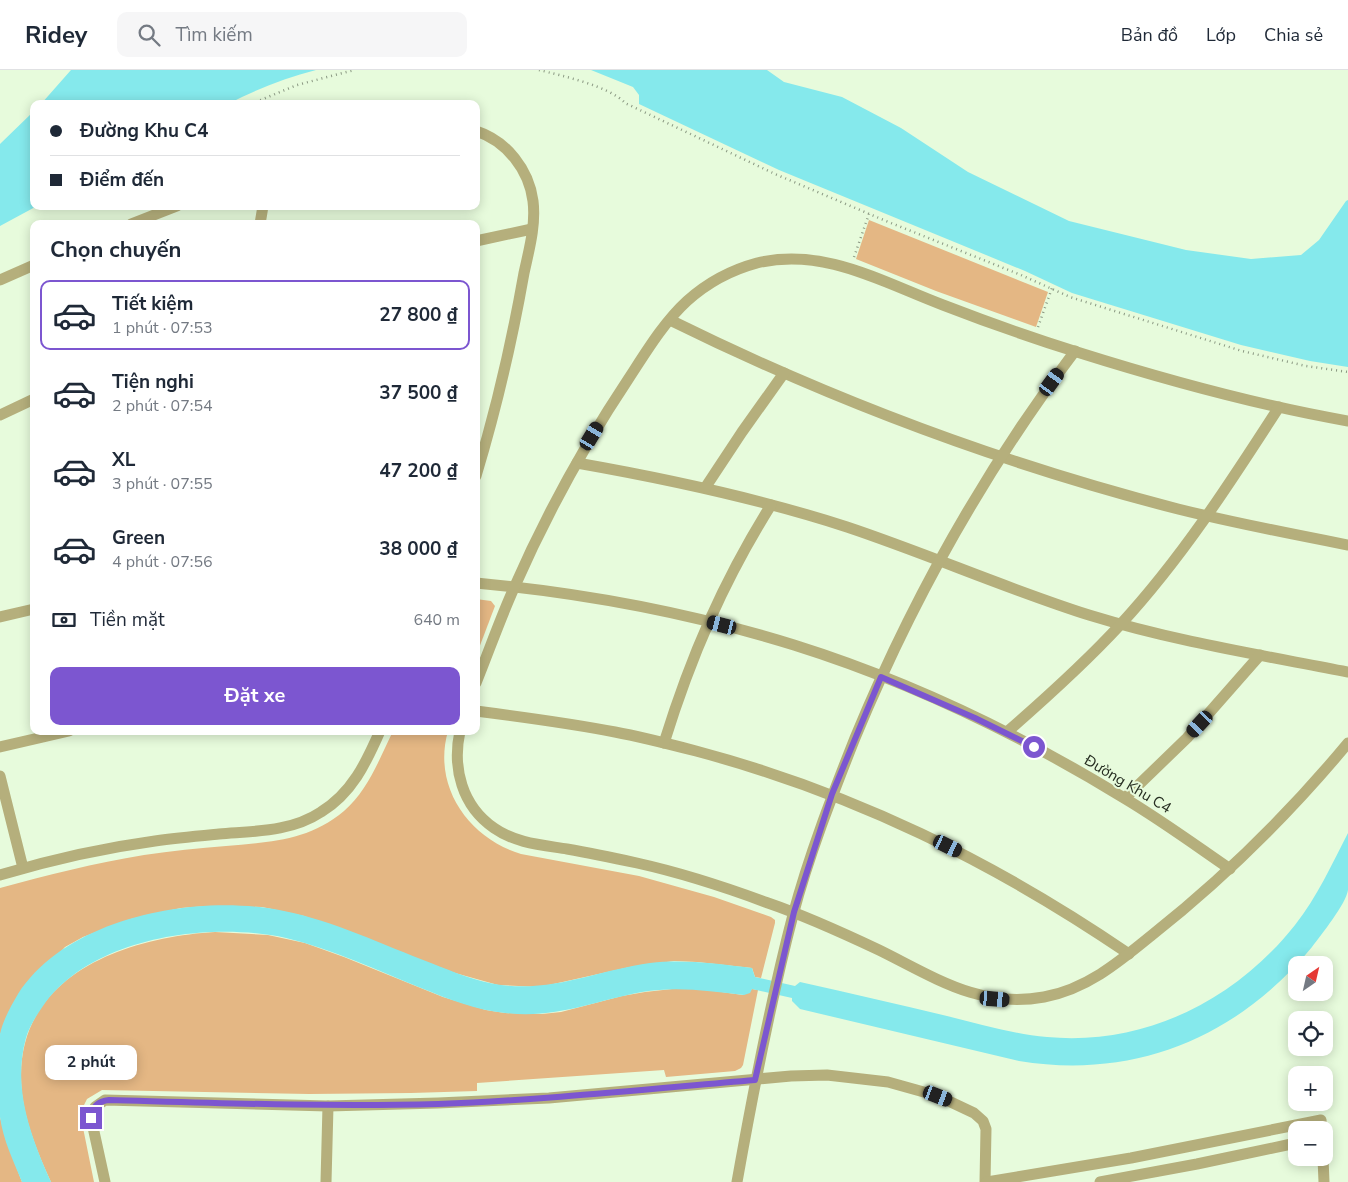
<!DOCTYPE html>
<html lang="vi">
<meta charset="utf-8">
<style>
body{margin:0;font-family:"Nunito Sans",sans-serif;background:#f6f6f7;color:#1f2937;height:100vh;display:flex;flex-direction:column;font-size:19px;white-space:nowrap}
*{box-sizing:border-box;margin:0}
p{font-size:16px;color:#747a83}
.icon{flex:none;width:28px;height:28px;fill:none;stroke:currentColor;stroke-width:2;stroke-linecap:round;stroke-linejoin:round}
.map{position:relative;flex:1;overflow:hidden}
.side{position:absolute;left:30px;top:150px;width:450px;height:515px;display:flex;flex-direction:column;background:#fff;border-radius:10px;box-shadow:0 2px 12px #0003}
.side>*{flex:none}
.hud{position:absolute;left:30px;top:30px;width:450px;height:110px;border-radius:10px;box-shadow:0 2px 12px #0003;display:grid;align-content:center;height:110px;padding:0 20px;background:#fff}
.needle{width:32px;rotate:34deg}
.buttons{position:absolute;left:1288px;top:886px;display:grid;gap:10px}
.buttons a{display:grid;place-items:center;width:45px;height:45px;border-radius:10px;background:#fff;box-shadow:0 2px 12px #0003;font-size:25px}
.end{position:absolute;width:22px;height:22px;margin:-11px;border:6px solid #7c56d0;background:#fff;box-shadow:0 0 0 2px #fff}
.from{border-radius:50%}
.bubble{position:absolute;height:35px;border-radius:10px;background:#fff;box-shadow:0 2px 12px #0003;font-size:16px;font-weight:700;line-height:35px;text-align:center}
.car{position:absolute;width:15px;height:30px;margin:-15px -8px;border-radius:6px;box-shadow:0 0 4px 1px #0007;background:linear-gradient(#222 24%,#8ab4d8 0 40%,#222 0 76%,#8ab4d8 0 86%,#222 0)}
.hud b{display:flex;align-items:center;gap:18px;height:48px;font-size:19px}
.hud b+b{border-top:1px solid #e0e1e3}
.hud i{width:12px;height:12px;background:#1f2937}
ul{padding:0;list-style:none}
li{display:flex;align-items:center;gap:15px;height:70px;margin:0 10px 8px;padding:0 10px;border:2px solid transparent;border-radius:10px}
li div{flex:1}
li b{display:block;font-size:19px}
li em{font-style:normal;font-weight:700}
li.active{border-color:#7c56d0}
li>.icon{width:45px;height:45px;stroke-width:1.5}
h2{padding:0 20px;font-size:22px;line-height:60px}
.pay{display:flex;align-items:center;gap:12px;height:55px;padding:0 20px;font-size:19px}
.pay p{margin-inline-start:auto}
.button{display:flex;gap:10px;margin-top:auto;padding:10px 20px}
.button a{flex:1;height:58px;border-radius:10px;background:#7c56d0;color:#fff;font-size:20px;font-weight:700;line-height:58px;text-align:center}
header{display:flex;align-items:center;gap:30px;box-sizing:border-box;height:70px;padding:0 25px;background:#fff;border-bottom:1px solid #e0e1e3}
header strong{font-size:24px}
nav{display:flex;gap:28px;margin-inline-start:auto;font-size:18px}
.search{width:350px;height:45px;background:#f6f6f7;display:flex;align-items:center;gap:12px;box-sizing:border-box;padding:0 18px;border-radius:10px;color:#747a83;font-size:19px}
.map>svg:first-child{display:block}
</style>
<header>
<strong>Ridey</strong>
<div class="search"><svg class="icon" aria-label="search" viewBox="0 0 24 24"><circle cx="10" cy="10" r="6"/><path d="M15 15l6 6"/></svg>Tìm kiếm</div>
<nav><a>Bản đồ</a><a>Lớp</a><a>Chia sẻ</a></nav>
</header>
<div class="map">
<svg width="1348" height="1112" viewBox="0 0 1348 1112">
<rect width="100%" height="100%" fill="#e7fbdc"/>
<g fill="#e4b784">
<path d="M869 150 1048 222 1036 257 936 221 856 189Z"/>
<path d="M476 529 491 531 495 536 476 586Z"/>
<path d="M393 661H448C432 717 469 768 521 784L639 806 714 827 771 847 775 850V853L761 908 755 907 752 898 697 892 674 891 630 897 540 917 498 915 455 903 304 846 262 837 208 836 181 838 131 849 83 867 65 877 13 934 0 965V818C47 805 95 793 144 785 171 781 199 778 226 776 270 772 308 771 344 741 368 720 379 690 393 661Z"/>
<path d="M215 862 268 865 305 873 344 887 443 927 486 940 505 943 542 944 561 942 622 926 645 922 672 919H700L743 925 752 919 758 920 743 995 741 998 735 1001 666 1007 664 1000 477 1013V1021L411 1023 309 1024 102 1020 87 1029 80 1043 94 1112H51C36 1079 21 1043 21 1007 20 903 129 867 215 862Z"/>
<path d="M0 1047 6 1070 22 1112H0Z"/>
</g>
<g fill="#85e9ec">
<path d="M71 0H316C285 8 257 19 228 34H41Z"/>
<path d="M591 0H767L784 12 842 27 901 58 968 102 1069 151 1186 180 1251 189 1301 185 1319 170 1346 131 1348 130V297L1310 291 1241 275 1072 223 1025 201 779 100 639 34V25L633 17Z"/>
<path d="M34 41V136H37L0 156V74Z"/>
<path d="M1348 763C1348 781 1348 802 1348 820 1346 834 1321 865 1312 877 1238 967 1135 1010 1019 991L800 939 792 931V928L752 919 750 923 744 925C710 921 676 916 642 922 593 931 557 949 505 943 476 940 448 929 421 918 377 900 332 879 286 868 209 851 91 867 43 936 36 946 29 957 26 968 12 1018 31 1067 51 1112H22C14 1092 3 1070 0 1047 0 1032 0 1014 0 998 0 988 0 975 0 964 3 950 11 936 18 924 68 846 199 823 284 841 334 851 383 875 431 893 454 902 477 912 501 915 554 922 599 900 650 893 684 889 718 894 752 898L755 907 795 916 800 912C849 923 898 934 947 946 980 954 1013 964 1047 967 1144 976 1235 931 1295 855 1317 827 1332 794 1348 763Z"/>
</g>
<g fill="none" stroke-linecap="round" stroke-linejoin="round">
<g stroke="#8b9983" stroke-width="2.5" stroke-dasharray="1 4" stroke-linecap="butt">
<path d="M539 0C563 6 609 16 625 33L775 104 886 151 1021 205 1070 227 1242 281 1306 296 1348 302"/>
<path d="M251 34 297 15 354 0"/>
<path d="M854 187 869 144"/>
<path d="M1038 257 1052 218"/>
</g>
<g stroke="#b5af7c" stroke-width="11">
<path d="M476 61C507 71 529 100 533 131 536 155 529 180 524 203 512 271 496 340 476 406"/>
<path d="M131 154 177 136"/>
<path d="M260 154 263 136"/>
<path d="M476 171 532 159"/>
<path d="M0 210 34 195"/>
<path d="M670 250C832 330 1003 394 1178 439 1234 453 1291 464 1348 475"/>
<path d="M0 345 34 329"/>
<path d="M577 393C668 409 758 428 847 457 928 484 1007 519 1089 545 1173 571 1261 585 1348 602"/>
<path d="M705 418 742 362 784 303"/>
<path d="M476 513C584 523 691 543 794 575 909 611 1021 665 1124 728 1161 750 1195 775 1230 799"/>
<path d="M0 547 34 539"/>
<path d="M476 613C489 581 500 549 514 518 546 445 585 374 629 308 646 282 664 252 687 231 707 213 731 200 757 193 824 177 882 212 943 235 987 252 1032 268 1077 282 1166 310 1256 335 1348 351"/>
<path d="M476 641C523 647 569 653 615 662 642 667 669 674 696 681 854 723 994 792 1129 884"/>
<path d="M460 661C452 698 462 736 494 758 515 773 542 775 567 779 590 783 614 788 637 793 682 803 725 817 768 833 806 846 843 863 879 880 934 907 980 939 1044 927 1087 919 1119 892 1152 865 1224 808 1289 744 1348 673"/>
<path d="M1007 662C1046 628 1085 593 1120 555 1181 489 1230 413 1279 337"/>
<path d="M664 673C691 586 723 512 771 435"/>
<path d="M0 677 69 661"/>
<path d="M0 706 23 798"/>
<path d="M1125 728 1187 668 1260 585"/>
<path d="M0 805C50 790 103 778 155 771 176 768 198 766 219 764 254 761 291 762 321 742 352 723 366 693 380 661"/>
<path d="M1323 1088 1324 1112"/>
<path d="M105 1112 91 1048 95 1037 105 1030 328 1036 438 1033 549 1028 791 1006 827 1005 888 1012 938 1026 974 1043 983 1051 986 1059 985 1112"/>
<path d="M326 1112 328 1036"/>
<path d="M737 1112C753 1022 770 933 793 845 809 785 832 726 855 668 912 530 985 400 1075 281"/>
<path d="M987 1112 1131 1088 1321 1050 1322 1060"/>
<path d="M1100 1112 1197 1094 1296 1073"/>
</g>
</g>
<g fill="none" stroke-linecap="round" stroke-linejoin="round">
<path stroke="#7c56d0" stroke-width="6" d="M91 1048C92 1037 98 1031 109 1030 219 1033 328 1037 438 1034 544 1030 649 1019 755 1010L794 842 832 724 881 607 975 648 1034 677"/>
</g>
<g text-anchor="middle" dominant-baseline="central" stroke-width="4" stroke-linejoin="round" paint-order="stroke">
<g font-size="15" fill="#262d21" stroke="#e7fbdc">
<text transform="translate(1128 714) rotate(31)">Đường Khu C4</text>
</g>
</g>
</svg>
<div class="buttons">
<a><svg class="needle" viewBox="-14 -14 28 28"><path d="M0-13l5 13h-10z" fill="#e53935"/><path d="M0 13l5-13h-10z" fill="#747a83"/></svg></a>
<a><svg class="icon" aria-label="locate" viewBox="0 0 24 24"><circle cx="12" cy="12" r="6"/><path d="M12 2v4M12 18v4M2 12h4M18 12h4"/></svg></a>
<a>+</a>
<a>−</a>
</div>
<i class="end from" style="left:1034px;top:677px"></i>
<i class="end" style="left:91px;top:1048px"></i>
<div class="bubble" style="left:45px;top:975px;width:92px">2 phút</div>
<i class="car" style="left:1052px;top:312px;rotate:36deg"></i>
<i class="car" style="left:592px;top:366px;rotate:31deg"></i>
<i class="car" style="left:722px;top:555px;rotate:284deg"></i>
<i class="car" style="left:1200px;top:654px;rotate:223deg"></i>
<i class="car" style="left:948px;top:776px;rotate:116deg"></i>
<i class="car" style="left:995px;top:929px;rotate:95deg"></i>
<i class="car" style="left:938px;top:1026px;rotate:111deg"></i>
<div class="hud">
<b><i class="from"></i>Đường Khu C4</b>
<b><i></i>Điểm đến</b>
</div>
<section class="side">
<h2>Chọn chuyến</h2>
<ul>
<li class="active"><svg class="icon" aria-label="car" viewBox="0 0 24 24"><path d="M5 17H2v-5l4-1 3-4h7l3 4 3 1v5h-3M9 17h6M6 11h13"/><circle cx="7" cy="17" r="2"/><circle cx="17" cy="17" r="2"/></svg><div><b>Tiết kiệm</b><p>1 phút · 07:53</p></div><em>27 800 ₫</em></li>
<li><svg class="icon" aria-label="car" viewBox="0 0 24 24"><path d="M5 17H2v-5l4-1 3-4h7l3 4 3 1v5h-3M9 17h6M6 11h13"/><circle cx="7" cy="17" r="2"/><circle cx="17" cy="17" r="2"/></svg><div><b>Tiện nghi</b><p>2 phút · 07:54</p></div><em>37 500 ₫</em></li>
<li><svg class="icon" aria-label="car" viewBox="0 0 24 24"><path d="M5 17H2v-5l4-1 3-4h7l3 4 3 1v5h-3M9 17h6M6 11h13"/><circle cx="7" cy="17" r="2"/><circle cx="17" cy="17" r="2"/></svg><div><b>XL</b><p>3 phút · 07:55</p></div><em>47 200 ₫</em></li>
<li><svg class="icon" aria-label="car" viewBox="0 0 24 24"><path d="M5 17H2v-5l4-1 3-4h7l3 4 3 1v5h-3M9 17h6M6 11h13"/><circle cx="7" cy="17" r="2"/><circle cx="17" cy="17" r="2"/></svg><div><b>Green</b><p>4 phút · 07:56</p></div><em>38 000 ₫</em></li>
</ul>
<div class="pay"><svg class="icon" aria-label="cash" viewBox="0 0 24 24"><path d="M3 7h18v10H3z"/><circle cx="12" cy="12" r="2"/></svg>Tiền mặt<p>640 m</p></div>
<div class="button"><a>Đặt xe</a></div>
</section>
</div>
